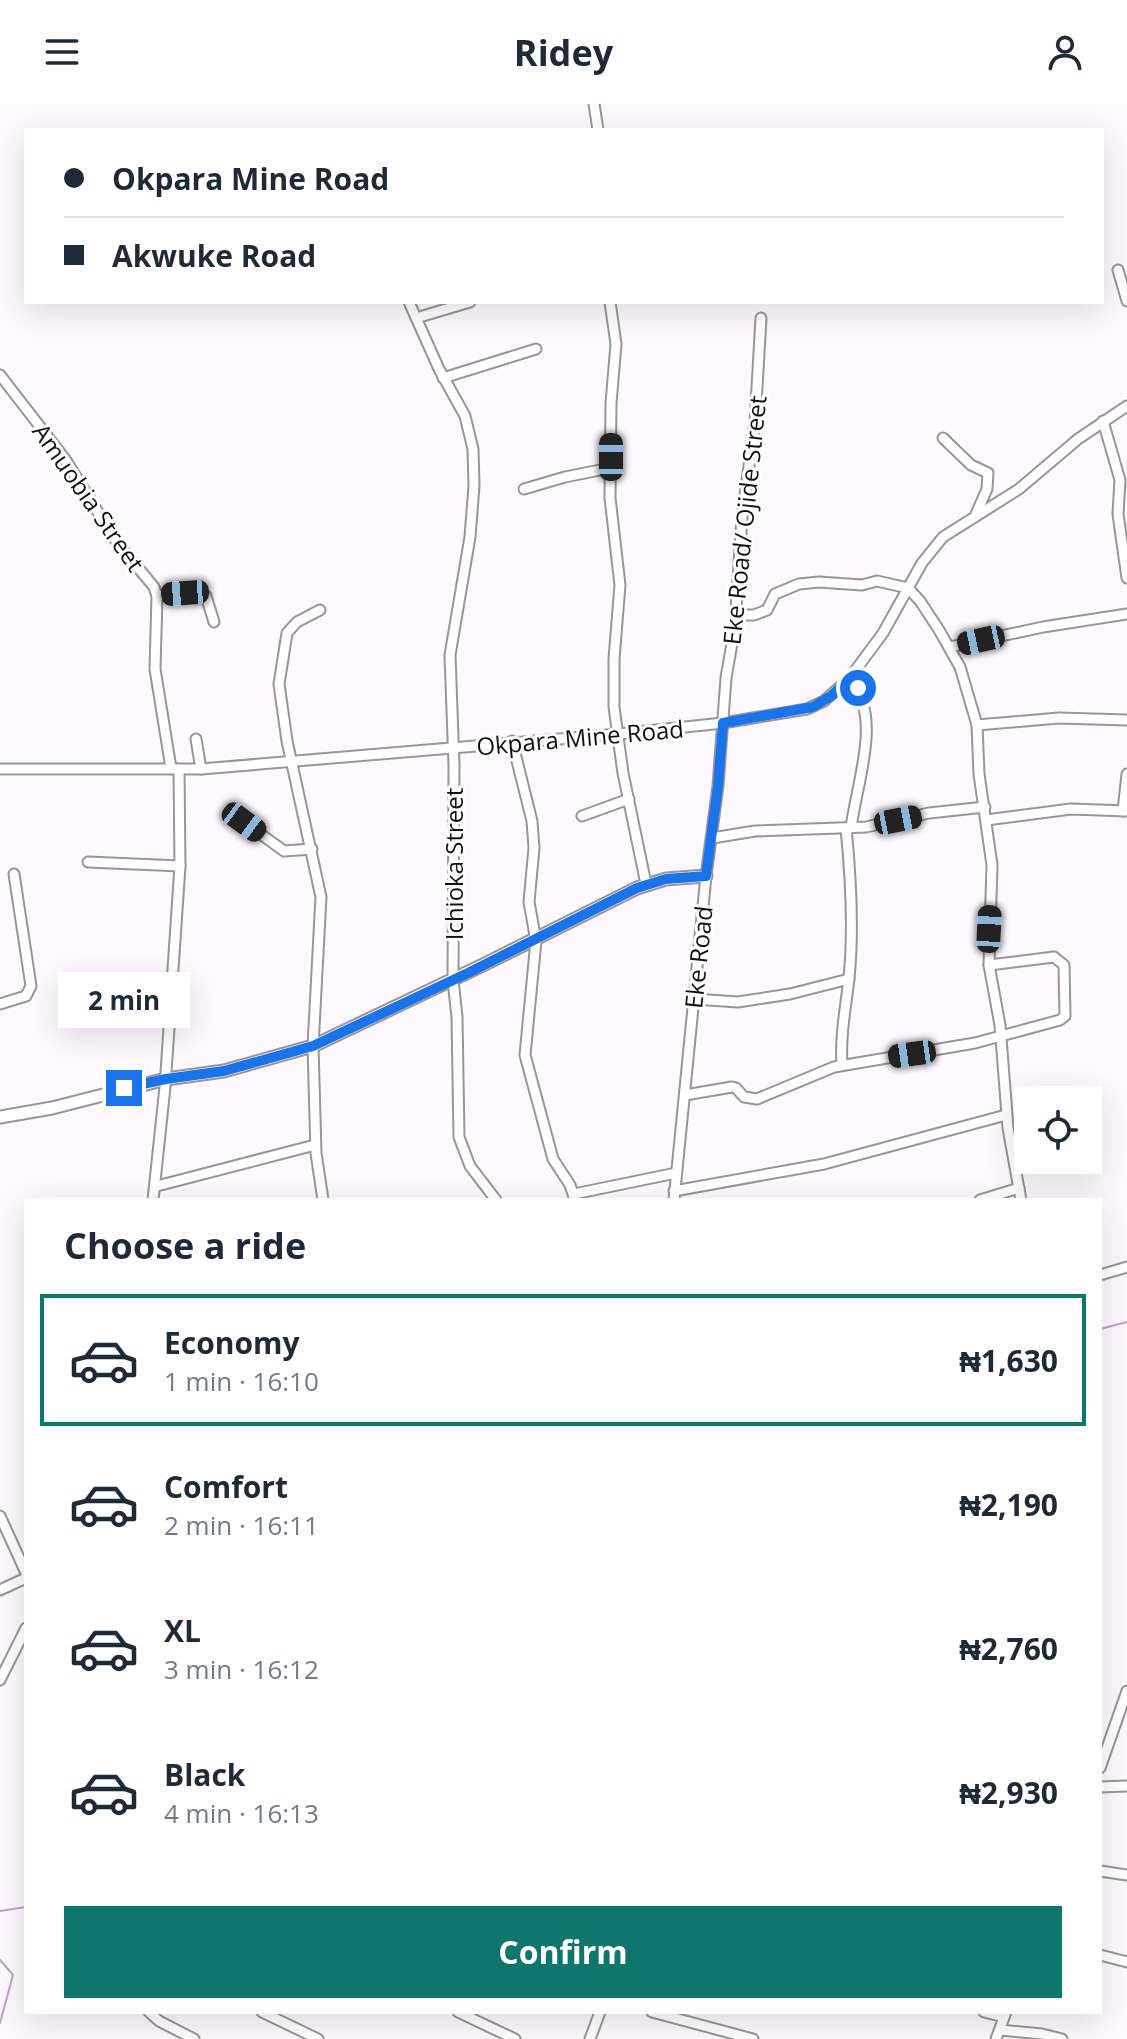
<!DOCTYPE html>
<meta charset="utf-8">
<style>
body{margin:0;font-family:"Open Sans",sans-serif;background:#f6f6f7;color:#1f2937;height:100vh;display:flex;flex-direction:column;font-size:30px;white-space:nowrap}
*{box-sizing:border-box;margin:0}
p{font-size:26px;color:#747a83}
.icon{flex:none;width:44px;height:44px;fill:none;stroke:currentColor;stroke-width:2;stroke-linecap:round;stroke-linejoin:round}
.map{position:relative;flex:1;overflow:hidden}
.details{position:absolute;left:24px;top:1094px;width:1078px;height:816px;display:flex;flex-direction:column;background:#fff;border-radius:0px;box-shadow:0 8px 32px #0002}
.details>*{flex:none}
.hud{position:absolute;left:24px;top:24px;width:1080px;height:176px;border-radius:0px;box-shadow:0 8px 32px #0002;display:grid;align-content:center;height:176px;padding:0 40px;background:#fff}
.tools{position:absolute;left:1014px;top:982px;display:grid;gap:16px}
.tools a{display:grid;place-items:center;width:88px;height:88px;border-radius:0px;background:#fff;box-shadow:0 8px 32px #0002;font-size:40px}
.end{position:absolute;width:36px;height:36px;margin:-18px;border:10px solid #1a73e8;background:#fff;box-shadow:0 0 0 4px #fff}
.from{border-radius:50%}
.bubble{position:absolute;height:56px;border-radius:0px;background:#fff;box-shadow:0 8px 32px #0002;font-size:26px;font-weight:700;line-height:56px;text-align:center}
.car{position:absolute;width:24px;height:48px;margin:-24px -12px;border-radius:10px;box-shadow:0 0 6px 2px #0007;background:linear-gradient(#222 24%,#8ab4d8 0 40%,#222 0 76%,#8ab4d8 0 86%,#222 0)}
.hud b{display:flex;align-items:center;gap:28px;height:76px;font-size:30px}
.hud b+b{border-top:2px solid #e0e1e3}
.hud i{width:20px;height:20px;background:#1f2937}
ul{padding:0;list-style:none}
li{display:flex;align-items:center;gap:24px;height:132px;margin:0 16px 12px;padding:0 24px;border:4px solid transparent;border-radius:0px}
li div{flex:1}
li b{display:block;font-size:30px}
li em{font-style:normal;font-weight:700}
li.current{border-color:#0f766e}
li>.icon{width:72px;height:72px;stroke-width:1.5}
h2{padding:0 40px;font-size:36px;line-height:96px}
.button{display:flex;gap:16px;margin-top:auto;padding:16px 40px}
.button a{flex:1;height:92px;border-radius:0px;background:#0f766e;color:#fff;font-size:32px;font-weight:700;line-height:92px;text-align:center}
header{display:flex;justify-content:space-between;align-items:center;height:104px;padding:0 40px;background:#fff;font-size:36px;font-weight:700}
.map>svg:first-child{display:block}
</style>
<header><svg class="icon" aria-label="menu" viewBox="0 0 24 24"><path d="M4 6h16M4 12h16M4 18h16"/></svg>Ridey<svg class="icon" aria-label="person" viewBox="0 0 24 24"><circle cx="12" cy="8" r="4"/><path d="M4 21q1-7 8-7t8 7"/></svg></header>
<div class="map">
<svg width="1127" height="1935" viewBox="0 0 1127 1935">
<rect width="100%" height="100%" fill="#fdf9fe"/>
<g fill="none" stroke-linecap="round" stroke-linejoin="round">
<g stroke="#c49ec9" stroke-width="2">
<path d="M1100 1225 1127 1218"/>
<path d="M0 1807 26 1803"/>
<path d="M0 1856 13 1871 0 1919"/>
</g>
<defs>
<g id="minor">
<path d="M594 0 598 26"/>
<path d="M1118 166 1127 197"/>
<path d="M409 198 439 265 465 312 473 345 474 382 470 433 450 551 454 661 453 876 457 913 459 1033 470 1062 496 1096"/>
<path d="M610 198 616 240 611 299 610 394 620 481 614 555V603L623 669 646 780"/>
<path d="M416 214 470 198"/>
<path d="M0 271 65 355 116 437 154 483 157 492 155 565 171 664"/>
<path d="M443 274 536 245"/>
<path d="M1103 317 1120 376 1118 410 1127 474"/>
<path d="M943 334 971 361 988 369 987 385 976 410"/>
<path d="M524 385 565 373 610 364"/>
<path d="M157 492 200 488 206 492 214 518"/>
<path d="M320 506 297 518 287 529 279 580 287 637 321 793 313 942 316 1049 323 1096"/>
<path d="M736 511H754L767 506 775 490 799 480 819 478 862 481 877 477 908 484 920 497 939 526 960 563 977 621 979 670 992 761 989 861 1000 921 1008 1024 1021 1096"/>
<path d="M950 543 1043 523 1127 510"/>
<path d="M849 575C884 611 856 680 851 724"/>
<path d="M977 621 1059 614 1127 616"/>
<path d="M196 635 201 665"/>
<path d="M512 637 532 717 534 744 529 798 536 837 525 951 553 1055 570 1081 575 1096"/>
<path d="M0 665H201L619 630 723 619 807 605 824 597 849 575 883 529 922 459 943 433 1019 385 1078 335 1127 302"/>
<path d="M1123 707 1127 670"/>
<path d="M582 712 629 695"/>
<path d="M986 716 1071 705 1127 707"/>
<path d="M244 718 284 747 312 745"/>
<path d="M712 734 755 727 866 723 929 709 985 703"/>
<path d="M88 758 180 762"/>
<path d="M694 895 738 898 790 890 849 875"/>
<path d="M0 900 26 892 31 882 14 770"/>
<path d="M842 961C840 930 846 903 849 874 854 824 851 774 846 724"/>
<path d="M685 991 732 983 736 984 744 993 757 995 834 963 975 939 1060 916 1065 912 1064 861 1054 853 989 861"/>
<path d="M157 1082 315 1041"/>
<path d="M674 1087 824 1060 1006 1011"/>
<path d="M574 1090 676 1069"/>
<path d="M153 1096 165 983 180 762 179 665"/>
<path d="M674 1096 706 772 718 682 726 574 735 522 742 413 755 318 761 214"/>
<path d="M980 1096 1019 1084"/>
<path d="M1100 1171 1127 1163"/>
<path d="M0 1412 26 1469"/>
<path d="M0 1486 26 1474"/>
<path d="M0 1576 26 1524"/>
<path d="M1100 1664 1127 1587"/>
<path d="M1100 1683 1127 1682"/>
<path d="M1100 1767 1127 1771"/>
<path d="M1100 1851 1127 1858"/>
<path d="M149 1908 159 1917 194 1935"/>
<path d="M262 1908 318 1935"/>
<path d="M458 1908 515 1935"/>
<path d="M652 1908 753 1935"/>
<path d="M984 1908 1004 1913"/>
<path d="M1000 1926 1042 1930 1062 1935"/>
<path d="M590 1935 600 1908"/>
<path d="M996 1935 1006 1908"/>
</g>
<path id="major" d="M0 1013 52 1004 166 975 224 967 313 942 483 861 637 784 666 775 706 772"/>
</defs>
<use href="#minor" stroke="#999599" stroke-width="13"/>
<use href="#major" stroke="#999599" stroke-width="15"/>
<use href="#minor" stroke="#fff" stroke-width="9"/>
<use href="#major" stroke="#fff" stroke-width="11"/>
</g>
<g fill="none" stroke-linecap="round" stroke-linejoin="round">
<path stroke="#1a73e8" stroke-width="10" d="M124 984 166 975 224 967 313 942 468 869 637 784 666 775 706 772 718 682 723 619 813 603 831 592 849 575 858 584"/>
</g>
<g text-anchor="middle" dominant-baseline="central" stroke-width="6" stroke-linejoin="round" paint-order="stroke">
<g font-size="24" fill="#121112" stroke="#fff">
<text transform="translate(89 393) rotate(55)">Amuobia Street</text>
<text transform="translate(744 416) rotate(-84)">Eke Road/ Ojide Street</text>
<text transform="translate(580 633) rotate(-5)">Okpara Mine Road</text>
<text transform="translate(453 760) rotate(-90)">Ichioka Street</text>
<text transform="translate(698 853) rotate(-84)">Eke Road</text>
</g>
</g>
</svg>
<div class="tools">
<a><svg class="icon" aria-label="locate" viewBox="0 0 24 24"><circle cx="12" cy="12" r="6"/><path d="M12 2v4M12 18v4M2 12h4M18 12h4"/></svg></a>
</div>
<i class="end from" style="left:858px;top:584px"></i>
<i class="end" style="left:124px;top:984px"></i>
<div class="bubble" style="left:58px;top:868px;width:132px">2 min</div>
<i class="car" style="left:611px;top:353px;rotate:0deg"></i>
<i class="car" style="left:185px;top:489px;rotate:266deg"></i>
<i class="car" style="left:981px;top:536px;rotate:258deg"></i>
<i class="car" style="left:898px;top:716px;rotate:79deg"></i>
<i class="car" style="left:244px;top:718px;rotate:126deg"></i>
<i class="car" style="left:989px;top:825px;rotate:3deg"></i>
<i class="car" style="left:912px;top:950px;rotate:262deg"></i>
<div class="hud">
<b><i class="from"></i>Okpara Mine Road</b>
<b><i></i>Akwuke Road</b>
</div>
<section class="details">
<h2>Choose a ride</h2>
<ul>
<li class="current"><svg class="icon" aria-label="car" viewBox="0 0 24 24"><path d="M5 17H2v-5l4-1 3-4h7l3 4 3 1v5h-3M9 17h6M6 11h13"/><circle cx="7" cy="17" r="2"/><circle cx="17" cy="17" r="2"/></svg><div><b>Economy</b><p>1 min · 16:10</p></div><em>₦1,630</em></li>
<li><svg class="icon" aria-label="car" viewBox="0 0 24 24"><path d="M5 17H2v-5l4-1 3-4h7l3 4 3 1v5h-3M9 17h6M6 11h13"/><circle cx="7" cy="17" r="2"/><circle cx="17" cy="17" r="2"/></svg><div><b>Comfort</b><p>2 min · 16:11</p></div><em>₦2,190</em></li>
<li><svg class="icon" aria-label="car" viewBox="0 0 24 24"><path d="M5 17H2v-5l4-1 3-4h7l3 4 3 1v5h-3M9 17h6M6 11h13"/><circle cx="7" cy="17" r="2"/><circle cx="17" cy="17" r="2"/></svg><div><b>XL</b><p>3 min · 16:12</p></div><em>₦2,760</em></li>
<li><svg class="icon" aria-label="car" viewBox="0 0 24 24"><path d="M5 17H2v-5l4-1 3-4h7l3 4 3 1v5h-3M9 17h6M6 11h13"/><circle cx="7" cy="17" r="2"/><circle cx="17" cy="17" r="2"/></svg><div><b>Black</b><p>4 min · 16:13</p></div><em>₦2,930</em></li>
</ul>
<div class="button"><a>Confirm</a></div>
</section>
</div>
